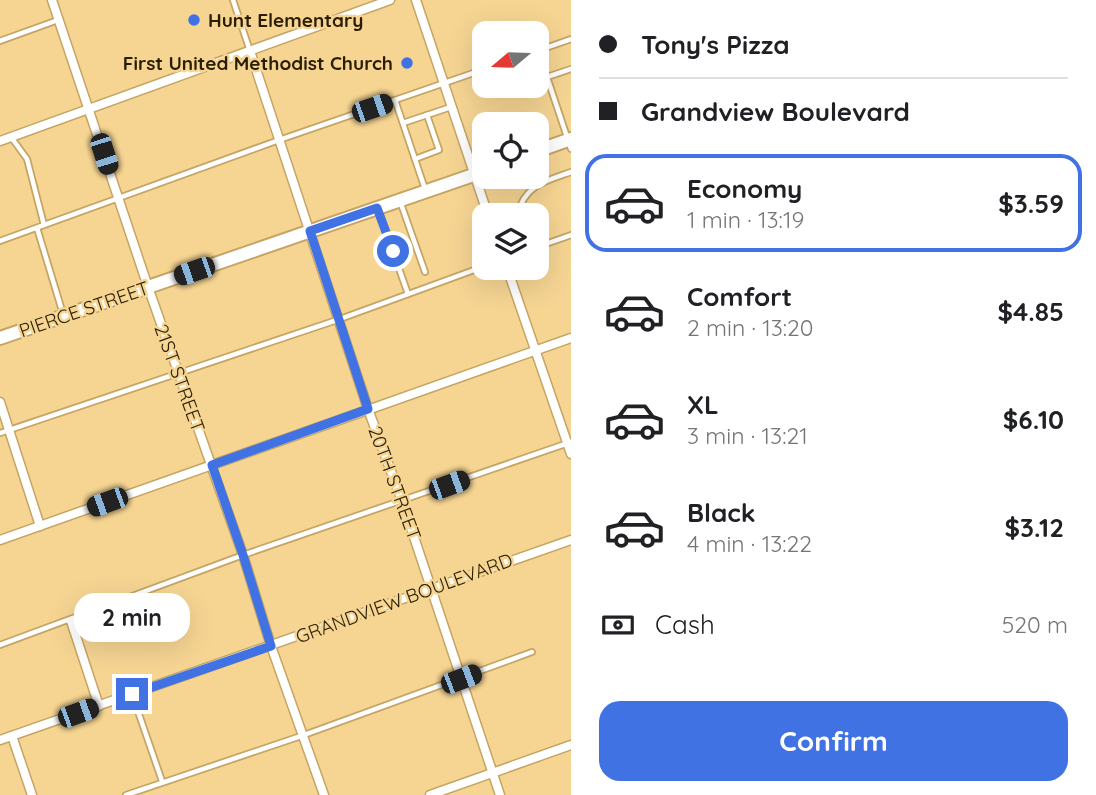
<!DOCTYPE html>
<meta charset="utf-8">
<style>
body{margin:0;font-family:Quicksand,sans-serif;background:#f2f2f2;color:#202124;height:100vh;display:flex;flex-direction:column;font-size:26px;white-space:nowrap}
*{box-sizing:border-box;margin:0}
p{font-size:23px;color:#757577}
.icon{flex:none;width:38px;height:38px;fill:none;stroke:currentColor;stroke-width:2;stroke-linecap:round;stroke-linejoin:round}
.map{position:relative;flex:1;overflow:hidden}
.side{display:flex;flex-direction:column;background:#fff;width:525px}
.side>*{flex:none}
.top-card{display:grid;align-content:center;height:154px;padding:0 28px;background:#fff}
.needle{width:46px;rotate:251deg}
.controls{position:absolute;left:472px;top:21px;display:grid;gap:14px}
.controls a{display:grid;place-items:center;width:77px;height:77px;border-radius:14px;background:#fff;box-shadow:0 7px 28px #0002;font-size:35px}
.end{position:absolute;width:32px;height:32px;margin:-16px;border:9px solid #4172e3;background:#fff;box-shadow:0 0 0 4px #fff}
.from{border-radius:50%}
.bubble{position:absolute;height:49px;border-radius:21px;background:#fff;box-shadow:0 7px 28px #0002;font-size:23px;font-weight:800;line-height:49px;text-align:center}
.car{position:absolute;width:21px;height:42px;margin:-21px -10px;border-radius:9px;box-shadow:0 0 5px 2px #0007;background:linear-gradient(#222 24%,#8ab4d8 0 40%,#222 0 76%,#8ab4d8 0 86%,#222 0)}
.top-card b{display:flex;align-items:center;gap:24px;height:66px;font-size:26px}
.top-card b+b{border-top:2px solid #e0e0e0}
.top-card i{width:18px;height:18px;background:#202124}
ul{padding:0;list-style:none}
li{display:flex;align-items:center;gap:21px;height:98px;margin:0 14px 10px;padding:0 14px;border:4px solid transparent;border-radius:21px}
li div{flex:1}
li b{display:block;font-size:26px}
li em{font-style:normal;font-weight:800}
li.selected{border-color:#4172e3}
li>.icon{width:63px;height:63px;stroke-width:1.5}
.pay{display:flex;align-items:center;gap:18px;height:77px;padding:0 28px;font-size:26px}
.pay p{margin-inline-start:auto}
.action{display:flex;gap:14px;margin-top:auto;padding:14px 28px}
.action a{flex:1;height:80px;border-radius:21px;background:#4172e3;color:#fff;font-size:28px;font-weight:800;line-height:80px;text-align:center}
main{display:flex;flex:1;min-height:0}
.map>svg:first-child{display:block}
</style>
<main>
<div class="map">
<svg width="571" height="795" viewBox="0 0 571 795">
<rect width="100%" height="100%" fill="#f6d593"/>
<g fill="none" stroke-linecap="round" stroke-linejoin="round">
<defs>
<g id="lane">
<path d="M233 0 250 51"/>
<path d="M0 41 58 20"/>
<path d="M537 51 571 39"/>
<path d="M571 69 547 77 571 149"/>
<path d="M395 100 425 189"/>
<path d="M403 123 451 107"/>
<path d="M11 137 27 159 44 225"/>
<path d="M415 159 439 150 427 115"/>
<path d="M400 201 425 272"/>
<path d="M378 209 408 294"/>
<path d="M517 215C525 185 545 181 571 172"/>
<path d="M37 228 63 314"/>
<path d="M0 241 279 140 485 69"/>
<path d="M537 247 571 235"/>
<path d="M0 433 340 319 485 266"/>
<path d="M0 645 243 555 571 442"/>
<path d="M132 694 162 781"/>
<path d="M126 795 304 735 532 652"/>
</g>
<g id="street">
<path d="M52 0 148 287 243 555 271 646 324 795"/>
<path d="M416 0 488 215"/>
<path d="M250 51 368 409 402 501 500 795"/>
<path d="M0 141 390 0"/>
<path d="M507 268 571 454"/>
<path d="M0 402 40 526"/>
<path d="M0 540 571 338"/>
<path d="M71 621 99 706"/>
<path d="M12 736 32 795"/>
<path d="M0 740 571 540"/>
<path d="M430 795 571 745"/>
</g>
<g id="secondary">
<path d="M537 151 571 139"/>
<path d="M0 338 485 171"/>
</g>
</defs>
<use href="#lane" stroke="#c6a564" stroke-width="8"/>
<use href="#street" stroke="#c6a564" stroke-width="11"/>
<use href="#secondary" stroke="#c6a564" stroke-width="16"/>
<use href="#lane" stroke="#fff" stroke-width="4.5"/>
<use href="#street" stroke="#fff" stroke-width="8"/>
<use href="#secondary" stroke="#fff" stroke-width="12"/>
</g>
<g fill="none" stroke-linecap="round" stroke-linejoin="round">
<path stroke="#4172e3" stroke-width="9" d="M132 694 271 646 243 555 212 465 368 409 310 231 377 208 393 251"/>
</g>
<g fill="#4172e3" stroke="#f6d593" stroke-width="2.5">
<circle cx="194" cy="20" r="7"/>
<circle cx="407" cy="63" r="7"/>
</g>
<g text-anchor="middle" dominant-baseline="central" stroke-width="5" stroke-linejoin="round" paint-order="stroke">
<g font-size="19" font-weight="bold" fill="#281c01" stroke="#f6d593" text-anchor="start">
<text x="208" y="20">Hunt Elementary</text>
<text x="393" y="63" text-anchor="end">First United Methodist Church</text>
</g>
<g font-size="19" fill="#281c01" stroke="#f6d593">
<text transform="translate(84 309) rotate(-19)">PIERCE STREET</text>
<text transform="translate(180 378) rotate(70)">21ST STREET</text>
<text transform="translate(395 483) rotate(70)">20TH STREET</text>
<text transform="translate(404 598) rotate(-20)">GRANDVIEW BOULEVARD</text>
</g>
</g>
</svg>
<div class="controls">
<a><svg class="needle" viewBox="-14 -14 28 28"><path d="M0-13l5 13h-10z" fill="#e53935"/><path d="M0 13l5-13h-10z" fill="#757577"/></svg></a>
<a><svg class="icon" aria-label="locate" viewBox="0 0 24 24"><circle cx="12" cy="12" r="6"/><path d="M12 2v4M12 18v4M2 12h4M18 12h4"/></svg></a>
<a><svg class="icon" aria-label="layers" viewBox="0 0 24 24"><path d="M12 4l9 5-9 5-9-5zM3 14l9 5 9-5"/></svg></a>
</div>
<i class="end from" style="left:393px;top:251px"></i>
<i class="end" style="left:132px;top:694px"></i>
<div class="bubble" style="left:74px;top:593px;width:116px">2 min</div>
<i class="car" style="left:372px;top:108px;rotate:71deg"></i>
<i class="car" style="left:104px;top:154px;rotate:162deg"></i>
<i class="car" style="left:194px;top:271px;rotate:251deg"></i>
<i class="car" style="left:449px;top:485px;rotate:70deg"></i>
<i class="car" style="left:107px;top:502px;rotate:250deg"></i>
<i class="car" style="left:461px;top:679px;rotate:69deg"></i>
<i class="car" style="left:78px;top:713px;rotate:70deg"></i>
</div>
<section class="side">
<div class="top-card">
<b><i class="from"></i>Tony's Pizza</b>
<b><i></i>Grandview Boulevard</b>
</div>
<ul>
<li class="selected"><svg class="icon" aria-label="car" viewBox="0 0 24 24"><path d="M5 17H2v-5l4-1 3-4h7l3 4 3 1v5h-3M9 17h6M6 11h13"/><circle cx="7" cy="17" r="2"/><circle cx="17" cy="17" r="2"/></svg><div><b>Economy</b><p>1 min · 13:19</p></div><em>$3.59</em></li>
<li><svg class="icon" aria-label="car" viewBox="0 0 24 24"><path d="M5 17H2v-5l4-1 3-4h7l3 4 3 1v5h-3M9 17h6M6 11h13"/><circle cx="7" cy="17" r="2"/><circle cx="17" cy="17" r="2"/></svg><div><b>Comfort</b><p>2 min · 13:20</p></div><em>$4.85</em></li>
<li><svg class="icon" aria-label="car" viewBox="0 0 24 24"><path d="M5 17H2v-5l4-1 3-4h7l3 4 3 1v5h-3M9 17h6M6 11h13"/><circle cx="7" cy="17" r="2"/><circle cx="17" cy="17" r="2"/></svg><div><b>XL</b><p>3 min · 13:21</p></div><em>$6.10</em></li>
<li><svg class="icon" aria-label="car" viewBox="0 0 24 24"><path d="M5 17H2v-5l4-1 3-4h7l3 4 3 1v5h-3M9 17h6M6 11h13"/><circle cx="7" cy="17" r="2"/><circle cx="17" cy="17" r="2"/></svg><div><b>Black</b><p>4 min · 13:22</p></div><em>$3.12</em></li>
</ul>
<div class="pay"><svg class="icon" aria-label="cash" viewBox="0 0 24 24"><path d="M3 7h18v10H3z"/><circle cx="12" cy="12" r="2"/></svg>Cash<p>520 m</p></div>
<div class="action"><a>Confirm</a></div>
</section>
</main>
